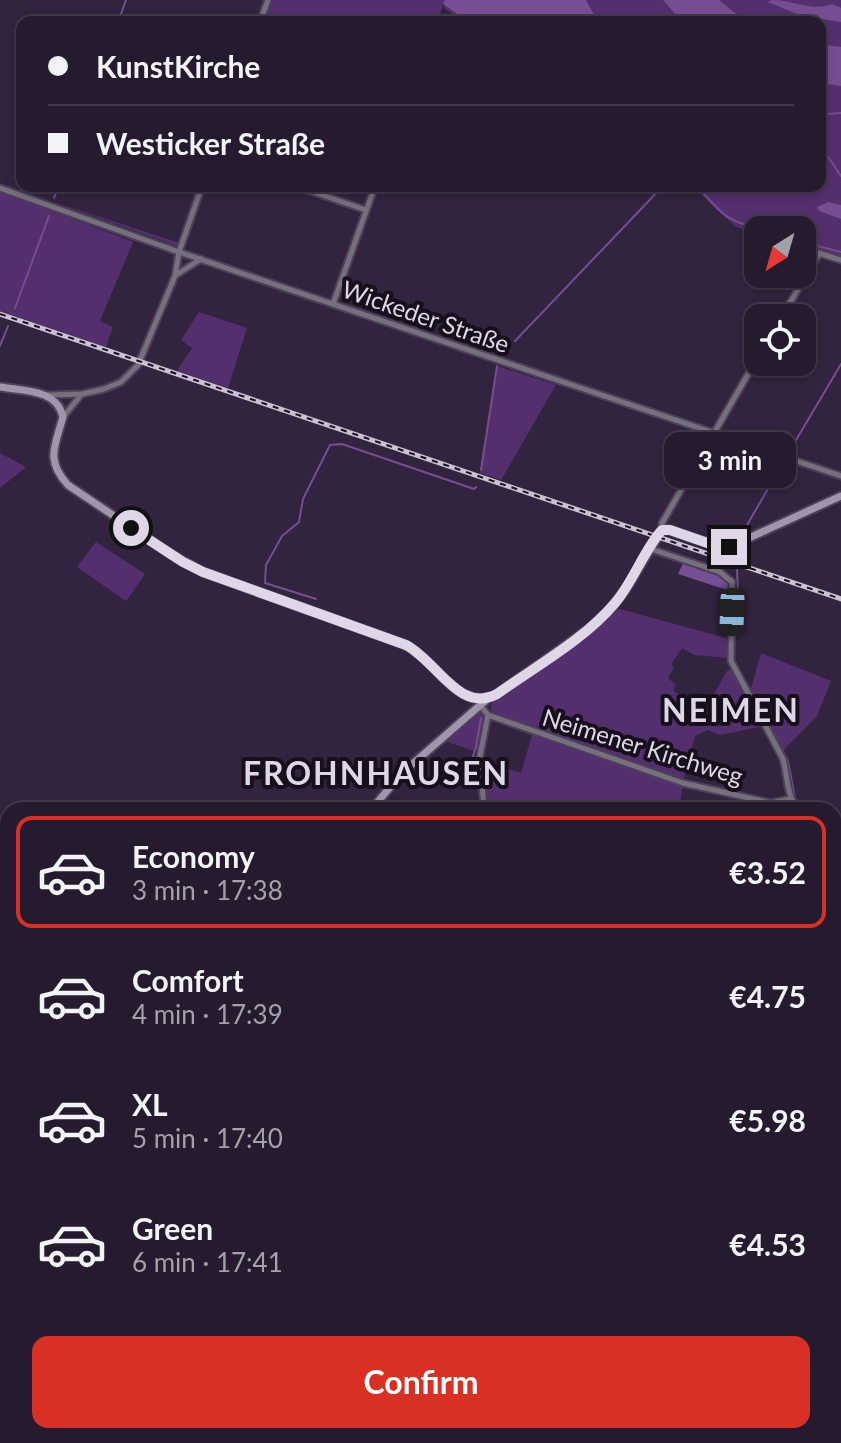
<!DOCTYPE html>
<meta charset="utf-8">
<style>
body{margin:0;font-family:Lato,sans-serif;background:#2e2436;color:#f1f3f6;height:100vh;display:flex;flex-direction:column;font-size:30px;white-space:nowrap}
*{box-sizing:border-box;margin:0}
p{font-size:26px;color:#a4a1aa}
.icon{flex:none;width:44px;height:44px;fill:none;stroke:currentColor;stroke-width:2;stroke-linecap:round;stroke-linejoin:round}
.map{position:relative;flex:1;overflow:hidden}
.drawer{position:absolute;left:0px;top:802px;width:842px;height:642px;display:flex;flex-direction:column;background:#261b2e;border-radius:24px 24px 0 0;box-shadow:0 4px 12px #0003,0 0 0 2px #42394a}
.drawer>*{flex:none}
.top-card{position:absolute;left:16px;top:16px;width:810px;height:176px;border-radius:16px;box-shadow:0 4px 12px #0003,0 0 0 2px #42394a;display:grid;align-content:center;height:176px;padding:0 32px;background:#261b2e}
.needle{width:52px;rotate:217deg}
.tools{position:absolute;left:744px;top:216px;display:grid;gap:16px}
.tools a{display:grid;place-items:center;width:72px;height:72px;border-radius:16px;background:#261b2e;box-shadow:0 4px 12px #0003,0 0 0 2px #42394a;font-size:40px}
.end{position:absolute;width:36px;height:36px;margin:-18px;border:10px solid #dfd6e7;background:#111;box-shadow:0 0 0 4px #111}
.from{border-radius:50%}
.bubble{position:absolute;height:56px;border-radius:16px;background:#261b2e;box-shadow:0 4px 12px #0003,0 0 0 2px #42394a;font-size:26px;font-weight:700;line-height:56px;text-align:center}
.car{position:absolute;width:24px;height:48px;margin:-24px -12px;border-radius:10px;box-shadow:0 0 6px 2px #0007;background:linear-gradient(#222 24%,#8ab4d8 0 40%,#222 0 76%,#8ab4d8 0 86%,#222 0)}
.top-card b{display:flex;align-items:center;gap:28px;height:76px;font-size:30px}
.top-card b+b{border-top:2px solid #42394a}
.top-card i{width:20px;height:20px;background:#f1f3f6}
ul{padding:14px 0 0;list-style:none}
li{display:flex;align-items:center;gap:24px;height:112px;margin:0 16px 12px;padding:0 16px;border:4px solid transparent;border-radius:16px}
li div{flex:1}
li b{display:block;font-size:30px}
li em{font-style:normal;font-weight:700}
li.selected{border-color:#d93025}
li>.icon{width:72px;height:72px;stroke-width:1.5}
.button{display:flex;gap:16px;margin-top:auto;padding:16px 32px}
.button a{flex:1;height:92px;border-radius:16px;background:#d93025;color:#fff;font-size:32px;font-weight:700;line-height:92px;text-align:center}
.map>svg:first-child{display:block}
</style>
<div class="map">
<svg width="841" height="1443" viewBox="0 0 841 1443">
<rect width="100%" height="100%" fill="#32243e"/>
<g fill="#542f6d">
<path d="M265 0H445L437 22H258Z"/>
<path d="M447 0H841V256L802 245V230H758V233L736 227 692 186H820V22H465L444 8Z"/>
<path d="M199 186H204L183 248 55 202 179 243Z"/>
<path d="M0 191 133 242 100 321 113 327 106 347 0 311Z"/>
<path d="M199 312 247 328 228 388 177 371 192 348 181 340Z"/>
<path d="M497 366 556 385 501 480 480 473Z"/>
<path d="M0 453 26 467 0 488Z"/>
<path d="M96 542 145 574 126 601 77 567Z"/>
<path d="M616 608 730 639 729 658 694 655 682 648 671 664 674 667 668 678 676 685 673 691 698 704 710 701 727 671 733 668 764 726 720 735 707 730 695 736 683 780 496 714 491 710 492 701 594 629Z"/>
<path d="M761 653 831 681 817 716 782 752 750 692Z"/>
<path d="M479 712 484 716 481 750 474 751 442 740 474 714Z"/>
<path d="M533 731 683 783 679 810H486L483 761 521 773Z"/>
<path d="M841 1087V1162L834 1178V1099Z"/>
<path d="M0 1107 8 1118V1274L0 1286Z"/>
<path d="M834 1339 841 1352V1443H819L817 1436H834Z"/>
</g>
<g fill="#774f94">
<path d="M445 0H586L598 22H469L443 4Z"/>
<path d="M684 561 724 576 730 583V591L678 574Z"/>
<path d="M841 940V1087L834 1099V965Z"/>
<path d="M783 1436H817L819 1443H777Z"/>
</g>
<g fill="#764d93">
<path d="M663 0H719L735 13 755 22H682Z"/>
<path d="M772 0C794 0 812 12 832 4L841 8V22L799 15 768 2Z"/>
<path d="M820 44 841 47V86L820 83Z"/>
<path d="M828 202 841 205V219L819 211 817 207Z"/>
</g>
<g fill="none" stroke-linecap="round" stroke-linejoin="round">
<g stroke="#764d93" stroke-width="2">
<path d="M118 22 126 0"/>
<path d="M827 114 841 113"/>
<path d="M820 145 841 176"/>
<path d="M697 186C723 215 723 219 761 230"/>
<path d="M54 198 59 186"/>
<path d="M802 242 841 252"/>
<path d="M15 308 49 216"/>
<path d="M515 341 663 186"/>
<path d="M0 346 8 326"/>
<path d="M792 447 841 364"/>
<path d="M481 470 497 366"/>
<path d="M740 537 783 463"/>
<path d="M316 599 265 583 266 565 282 536 299 522 303 499 330 445 342 444 474 489 476 487"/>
<path d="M734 647 738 590 737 570"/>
<path d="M734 661 788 761 795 798 804 810"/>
<path d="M466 778 476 747 481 718"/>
<path d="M834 1070 841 1053"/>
<path d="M0 1177 6 1194"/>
<path d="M401 1436V1443"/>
<path d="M803 1443 807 1436"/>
</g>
<defs>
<g id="street">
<path d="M260 22 268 0"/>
<path d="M296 186 366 210"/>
<path d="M0 188 179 252 841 476"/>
<path d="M802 248 841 260"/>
<path d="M176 275 201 259"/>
<path d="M333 304 375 186"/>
<path d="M781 318 819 254"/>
<path d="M47 395 82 394 104 389 121 382 138 365 175 276 179 252 202 186"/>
<path d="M63 417 81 395"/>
<path d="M662 530V523L758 357"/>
<path d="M651 549 720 572 732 582 731 661 783 759C788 777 786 796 799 810"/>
<path d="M480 705 488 715 683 783 771 803 790 799"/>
<path d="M484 810 480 756 488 715"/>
<path d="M834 847 841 869"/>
<path d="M834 960 841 938"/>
<path d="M834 1180 841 1164"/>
<path d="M834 1221 841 1230"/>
<path d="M729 1436V1443"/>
<path d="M137 1443 138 1436"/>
</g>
<g id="secondary">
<path d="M0 387C24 391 57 389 63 417 55 446 45 460 68 485L172 555 203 572 406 645C438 662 459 714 497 694L590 628 611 608 626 589 662 530H670L722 548 729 547 841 496"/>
<path d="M371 810 401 774 485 701"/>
<path d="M0 1296 8 1283"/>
</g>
</defs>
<use href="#street" stroke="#4e4059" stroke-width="9"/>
<use href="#secondary" stroke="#4e4059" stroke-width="11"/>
<use href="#street" stroke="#766f7d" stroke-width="5"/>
<use href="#secondary" stroke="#a195ab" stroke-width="7"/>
<defs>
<path id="rail" d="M0 314 841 599"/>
</defs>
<use href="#rail" stroke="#cac1d3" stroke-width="5"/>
<use href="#rail" stroke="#17101c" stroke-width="2" stroke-dasharray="6" stroke-linecap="butt"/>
</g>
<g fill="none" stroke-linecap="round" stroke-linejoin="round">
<path stroke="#dfd6e7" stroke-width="10" d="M131 528 183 562 203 572 406 645C438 662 459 714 497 694 536 666 584 640 615 603 633 582 645 548 662 530H670L722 548 729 547"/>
</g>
<g text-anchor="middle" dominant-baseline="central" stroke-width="8" stroke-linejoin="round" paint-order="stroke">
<g font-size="24" fill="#dfd6e7" stroke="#17101c">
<text transform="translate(426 316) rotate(19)">Wickeder Straße</text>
<text transform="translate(643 746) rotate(17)">Neimener Kirchweg</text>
</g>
<g font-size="32" font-weight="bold" letter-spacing="2" fill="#dfd6e7" stroke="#17101c">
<text x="731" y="709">NEIMEN</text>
<text x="376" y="772">FROHNHAUSEN</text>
</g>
</g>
</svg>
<div class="tools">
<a><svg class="needle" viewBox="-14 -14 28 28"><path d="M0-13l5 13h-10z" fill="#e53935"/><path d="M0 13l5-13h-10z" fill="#a4a1aa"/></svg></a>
<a><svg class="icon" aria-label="locate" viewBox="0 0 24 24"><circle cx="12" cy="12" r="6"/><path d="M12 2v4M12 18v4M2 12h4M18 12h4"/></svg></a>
</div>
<i class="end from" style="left:131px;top:528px"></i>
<i class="end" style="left:729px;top:547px"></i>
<div class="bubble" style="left:664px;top:432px;width:132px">3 min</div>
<i class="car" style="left:732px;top:612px;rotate:182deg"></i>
<div class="top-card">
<b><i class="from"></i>KunstKirche</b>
<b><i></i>Westicker Straße</b>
</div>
<section class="drawer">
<ul>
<li class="selected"><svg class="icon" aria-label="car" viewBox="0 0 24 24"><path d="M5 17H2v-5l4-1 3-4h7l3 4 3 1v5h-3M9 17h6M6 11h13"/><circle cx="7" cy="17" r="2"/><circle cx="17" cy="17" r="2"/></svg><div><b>Economy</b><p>3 min · 17:38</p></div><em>€3.52</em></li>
<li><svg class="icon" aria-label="car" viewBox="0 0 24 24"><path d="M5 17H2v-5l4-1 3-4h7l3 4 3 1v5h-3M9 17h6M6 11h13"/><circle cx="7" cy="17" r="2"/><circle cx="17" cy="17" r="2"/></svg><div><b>Comfort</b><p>4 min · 17:39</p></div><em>€4.75</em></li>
<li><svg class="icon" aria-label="car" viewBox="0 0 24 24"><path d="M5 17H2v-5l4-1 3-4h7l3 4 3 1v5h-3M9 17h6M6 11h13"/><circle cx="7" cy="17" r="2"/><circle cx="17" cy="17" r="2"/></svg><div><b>XL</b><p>5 min · 17:40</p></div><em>€5.98</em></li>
<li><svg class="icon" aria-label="car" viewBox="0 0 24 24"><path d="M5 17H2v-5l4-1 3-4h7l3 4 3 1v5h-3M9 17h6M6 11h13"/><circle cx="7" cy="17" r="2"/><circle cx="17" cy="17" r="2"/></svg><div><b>Green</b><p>6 min · 17:41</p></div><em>€4.53</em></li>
</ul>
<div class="button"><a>Confirm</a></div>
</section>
</div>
